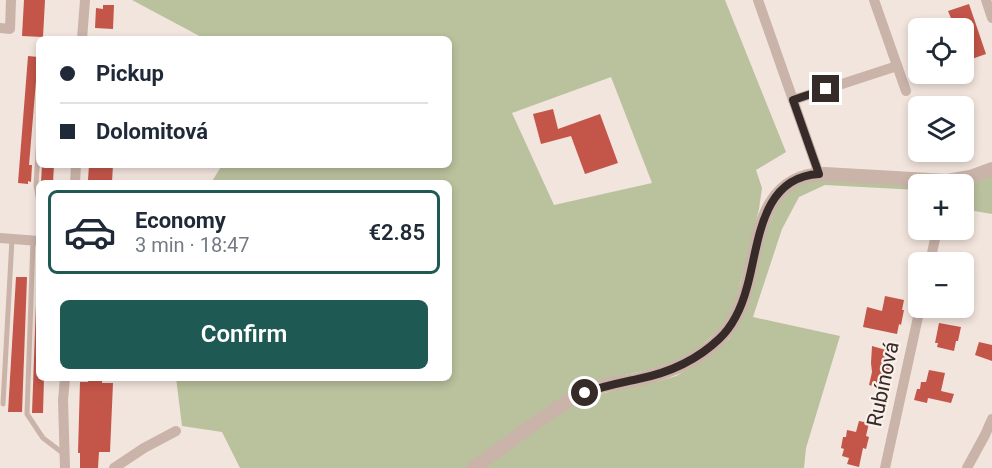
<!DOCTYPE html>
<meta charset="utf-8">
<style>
body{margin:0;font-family:Roboto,sans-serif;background:#f6f6f7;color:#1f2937;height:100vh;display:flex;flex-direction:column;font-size:22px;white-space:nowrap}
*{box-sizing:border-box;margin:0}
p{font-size:20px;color:#747a83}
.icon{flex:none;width:33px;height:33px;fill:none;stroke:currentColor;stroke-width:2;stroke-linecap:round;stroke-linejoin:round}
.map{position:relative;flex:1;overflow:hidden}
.sheet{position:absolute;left:36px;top:180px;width:416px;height:201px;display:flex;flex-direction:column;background:#fff;border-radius:9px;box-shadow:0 3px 9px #0003}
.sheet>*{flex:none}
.guide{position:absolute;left:36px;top:36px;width:416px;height:132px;border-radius:9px;box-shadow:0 3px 9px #0003;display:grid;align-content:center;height:132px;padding:0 24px;background:#fff}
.tools{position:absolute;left:908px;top:18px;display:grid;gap:12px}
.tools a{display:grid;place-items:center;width:66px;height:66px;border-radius:9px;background:#fff;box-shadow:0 3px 9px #0003;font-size:30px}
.end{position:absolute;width:27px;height:27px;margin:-14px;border:8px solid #372b29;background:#fff;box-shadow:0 0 0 3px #fff}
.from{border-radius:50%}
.guide b{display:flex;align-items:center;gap:21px;height:57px;font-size:22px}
.guide b+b{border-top:2px solid #e0e1e3}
.guide i{width:15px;height:15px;background:#1f2937}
ul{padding:10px 0 0;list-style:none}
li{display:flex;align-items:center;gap:18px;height:84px;margin:0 12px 9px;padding:0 12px;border:3px solid transparent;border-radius:9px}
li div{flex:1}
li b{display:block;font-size:22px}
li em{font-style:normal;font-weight:600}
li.active{border-color:#1f5954}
li>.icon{width:54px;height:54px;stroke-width:1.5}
.primary-button{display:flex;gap:12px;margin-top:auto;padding:12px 24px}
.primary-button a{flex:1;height:69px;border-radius:9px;background:#1f5954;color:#fff;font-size:24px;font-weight:600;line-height:69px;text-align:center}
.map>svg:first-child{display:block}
</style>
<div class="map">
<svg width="992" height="468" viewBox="0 0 992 468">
<rect width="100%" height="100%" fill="#f2e5dd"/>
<g fill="#bac19d" fill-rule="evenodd">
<path d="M132 0H725L786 152 756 170 762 188 759 209 737 297 729 317 719 330 695 351 673 362 648 370 597 381 573 390 556 402 576 404 597 395 627 387 655 382 676 376 707 358 729 339 739 323 762 241 778 204 790 191 804 183 819 180 918 185V190L825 185 799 197 782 229 753 317 840 336 806 448 804 468H240L222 432 182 426 176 378H448V183H211L222 165H448V39H205ZM611 77 652 183 554 205 512 113Z"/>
<path d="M992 175V214L963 209V184Z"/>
</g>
<g fill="#c45549">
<path d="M24 0H45L43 37 22 36Z"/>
<path d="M969 4 986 54 966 61 963 53V28H955L948 11Z"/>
<path d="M103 5H114L113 29 95 28 96 8 103 9Z"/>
<path d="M28 56 38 57 29 165H32L31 182 28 181V184L18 183Z"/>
<path d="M553 109 558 129 600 114 618 163 585 174 571 136 541 144 533 114Z"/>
<path d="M42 165H54L53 183 41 182Z"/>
<path d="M89 165H113L112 182 90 183V180H88Z"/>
<path d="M16 277H27L22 412H8Z"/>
<path d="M37 277 39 278V378H44L43 413H32Z"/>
<path d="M885 296 904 300 902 310H904L901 325 899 324 897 334 863 327 867 307 882 311Z"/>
<path d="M939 323 961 327 958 341H956L954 351 937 347 938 343H935Z"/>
<path d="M979 342 992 345V361L975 355Z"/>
<path d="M872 346 886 350 888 352 894 354 889 375 883 374 880 388 869 385 872 372 871 363Z"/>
<path d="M929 370 945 373 941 391 954 394 951 403 928 398 927 403 914 400 917 389H920L921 382H926Z"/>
<path d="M89 378H102V383H113L110 452H99L98 468H80V453H78L80 382H88Z"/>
<path d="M859 421 869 423 866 436 869 437 866 449 863 448 859 467 847 464 849 458 842 456 844 449 841 448 843 437H846L847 430 856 432Z"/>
</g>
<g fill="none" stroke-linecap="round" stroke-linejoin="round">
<g stroke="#cab3a9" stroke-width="5">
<path d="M39 136 36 185 39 202"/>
<path d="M33 240 27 414 43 438 64 454"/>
<path d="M3 404 12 239"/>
</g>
<g stroke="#cab3a9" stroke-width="10">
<path d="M758 0 819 174"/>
<path d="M874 0 906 91"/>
<path d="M986 0 992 18"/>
<path d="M0 28 10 29 11 0"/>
<path d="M82 39 85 0"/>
<path d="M793 100 897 66"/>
<path d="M75 183 76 165"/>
<path d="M0 238 39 241"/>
<path d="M930 262 937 230"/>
<path d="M65 378 63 400 65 468"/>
<path d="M114 468 144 448 176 431"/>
<path d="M885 468 920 308"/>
<path d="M967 468 985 435 992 419"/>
</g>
<path stroke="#cab3a9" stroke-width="14" d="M473 468C498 451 522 432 547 415 556 409 565 402 574 398 582 394 591 389 599 387 613 383 627 382 640 379 669 372 699 361 720 338 734 324 742 305 747 286 759 239 761 175 825 174L947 181 970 177 992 169"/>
</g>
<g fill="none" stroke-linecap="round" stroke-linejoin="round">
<path stroke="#372b29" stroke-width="8" d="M585 393C602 386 620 383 638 379 668 373 696 361 719 339 733 326 742 306 747 287 759 245 760 177 819 174L793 100 826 89"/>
</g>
<g text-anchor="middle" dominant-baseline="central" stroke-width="4.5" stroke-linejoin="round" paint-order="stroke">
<g font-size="21" fill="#372b29" stroke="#faf0ea">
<text transform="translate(883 384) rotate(-78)">Rubínová</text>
</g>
</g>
</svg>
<div class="tools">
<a><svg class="icon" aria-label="locate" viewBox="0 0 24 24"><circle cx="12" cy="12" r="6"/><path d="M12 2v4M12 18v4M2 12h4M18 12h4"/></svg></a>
<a><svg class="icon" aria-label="layers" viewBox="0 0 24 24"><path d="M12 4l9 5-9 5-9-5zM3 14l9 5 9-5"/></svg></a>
<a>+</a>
<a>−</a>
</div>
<i class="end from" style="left:585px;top:393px"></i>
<i class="end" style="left:826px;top:89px"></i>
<div class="guide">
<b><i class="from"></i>Pickup</b>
<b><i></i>Dolomitová</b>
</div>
<section class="sheet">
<ul>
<li class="active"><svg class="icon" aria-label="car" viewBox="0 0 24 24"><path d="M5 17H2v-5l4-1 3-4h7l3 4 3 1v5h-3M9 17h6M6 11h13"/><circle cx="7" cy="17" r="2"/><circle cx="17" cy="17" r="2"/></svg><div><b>Economy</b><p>3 min · 18:47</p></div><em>€2.85</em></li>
</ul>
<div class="primary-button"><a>Confirm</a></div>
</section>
</div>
